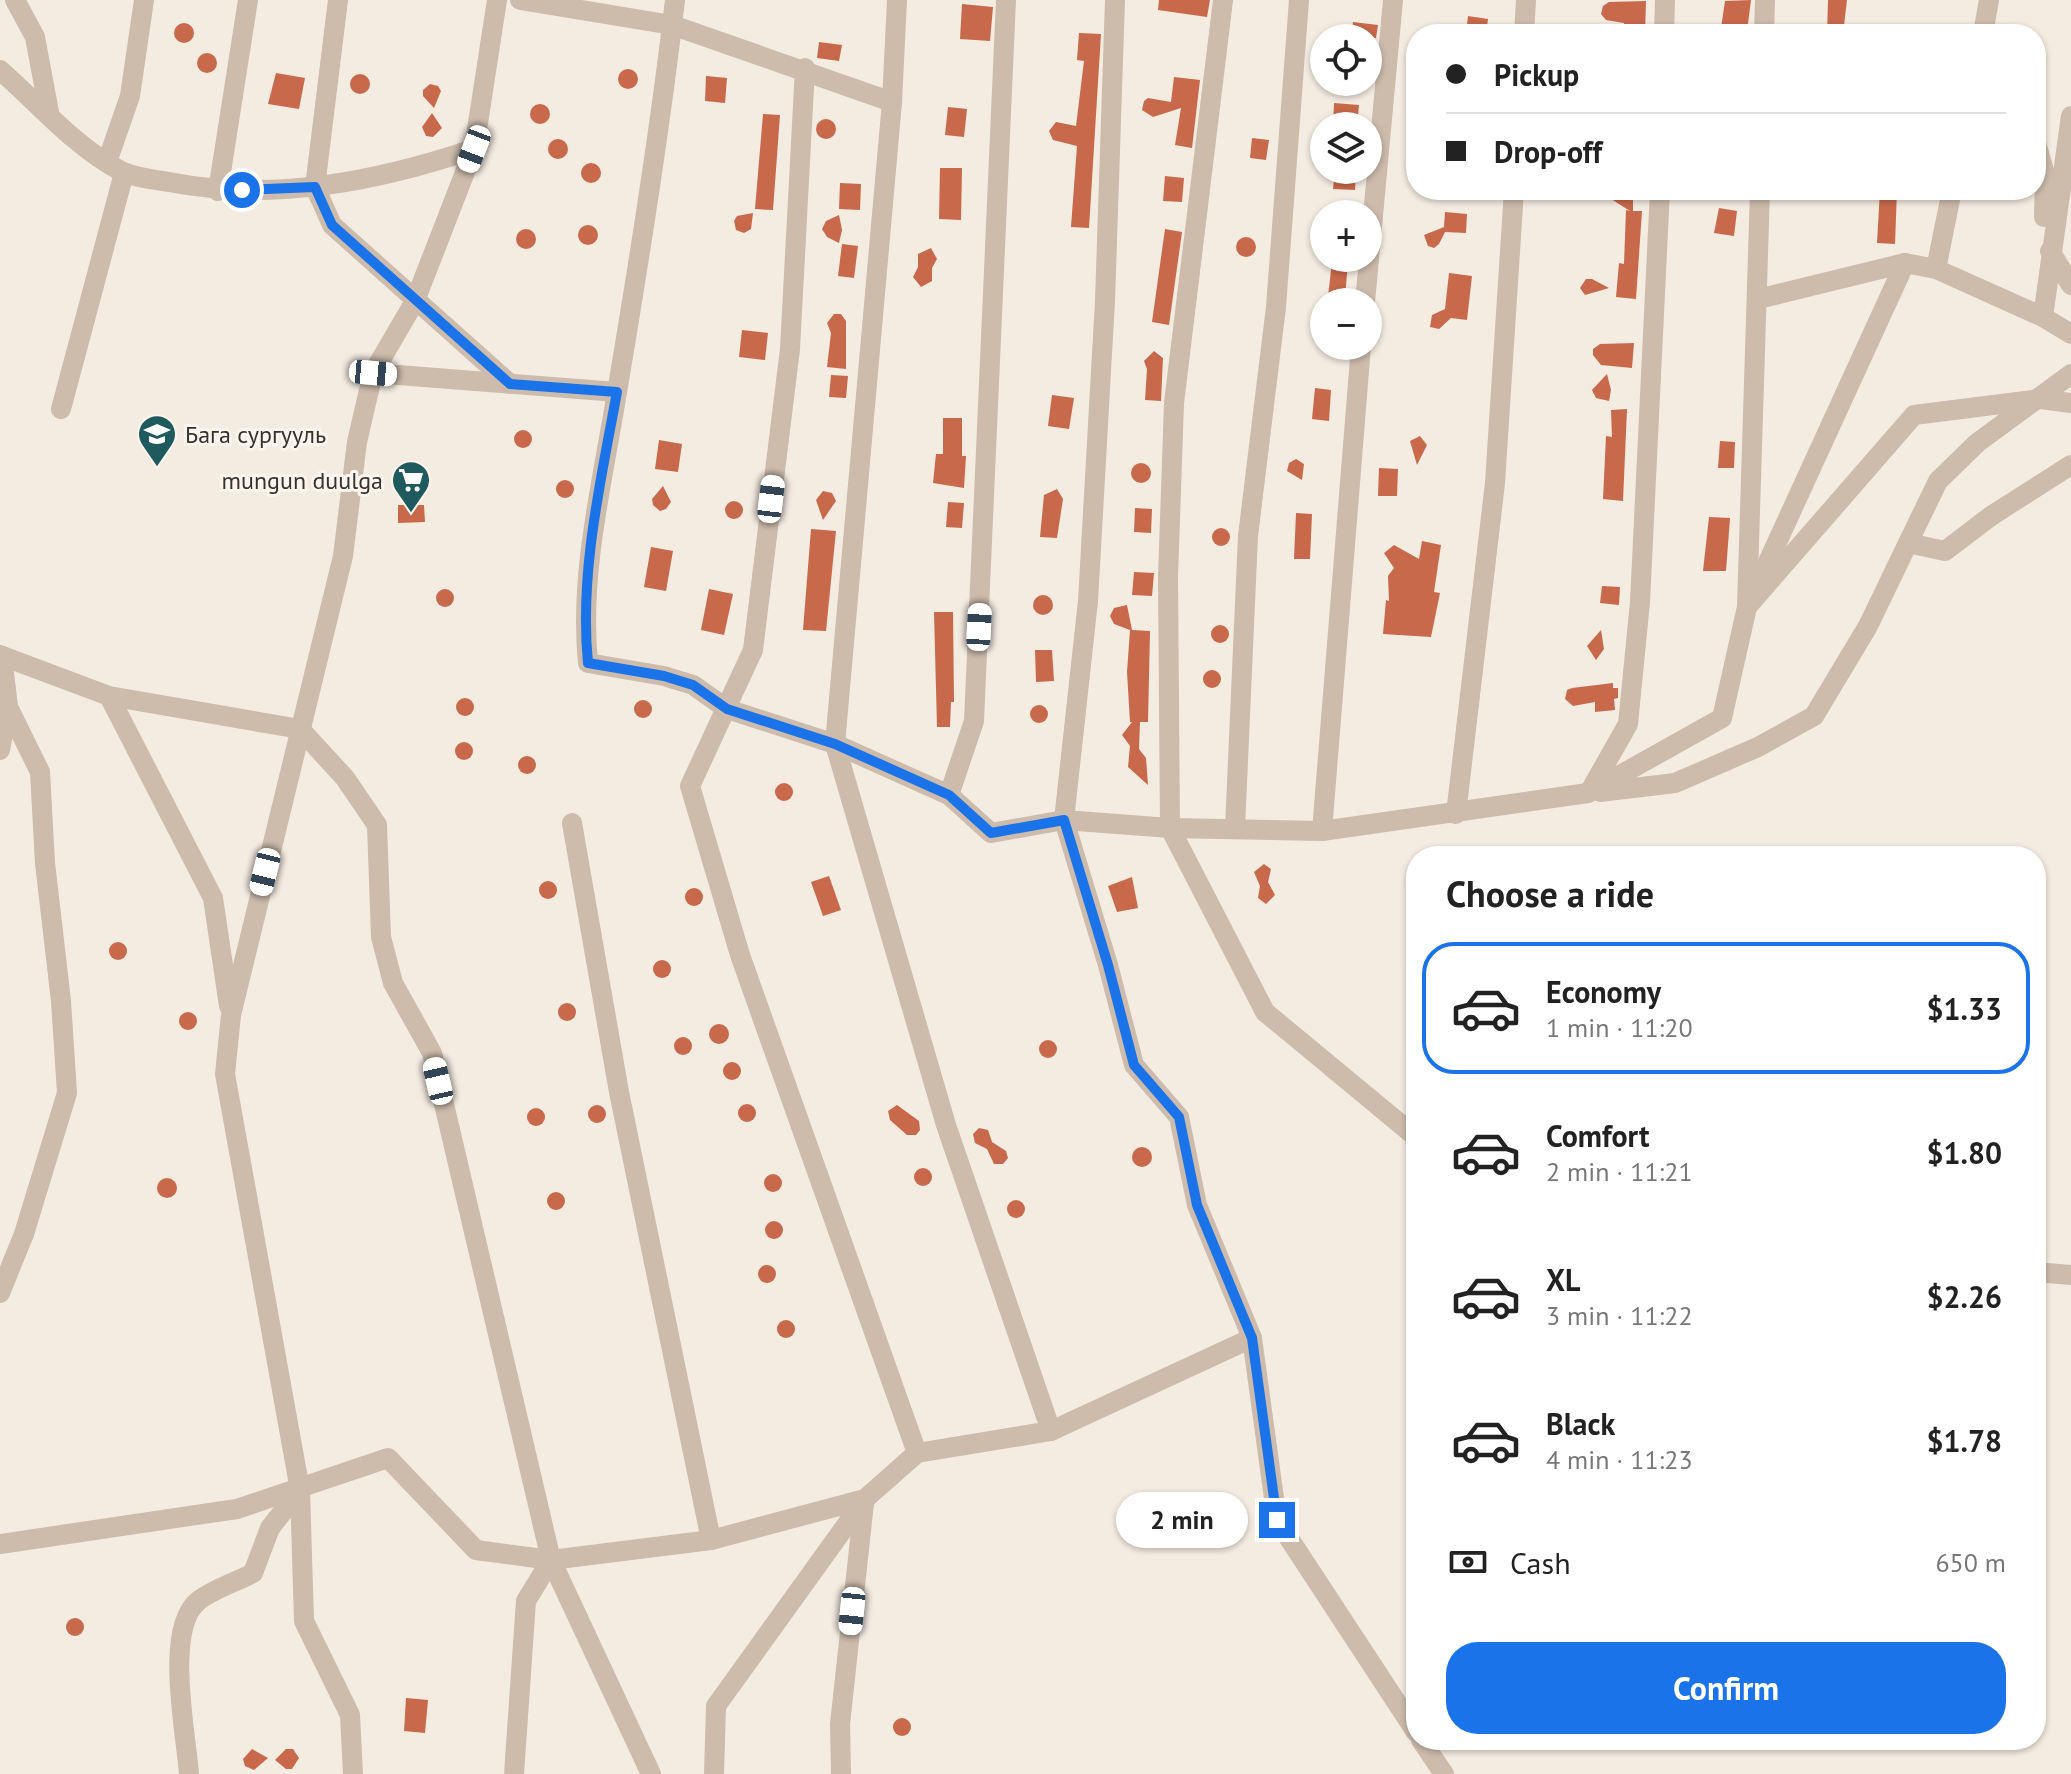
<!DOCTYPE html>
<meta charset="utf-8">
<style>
body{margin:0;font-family:"PT Sans",sans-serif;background:#f2f2f2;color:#222;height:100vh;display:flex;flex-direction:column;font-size:30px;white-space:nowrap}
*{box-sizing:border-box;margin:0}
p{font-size:26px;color:#767676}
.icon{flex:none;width:44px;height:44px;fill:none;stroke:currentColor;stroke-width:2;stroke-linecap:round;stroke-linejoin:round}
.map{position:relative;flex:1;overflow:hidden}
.side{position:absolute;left:1406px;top:846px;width:640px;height:904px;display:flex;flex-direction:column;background:#fff;border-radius:32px;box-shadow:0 2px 6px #0004}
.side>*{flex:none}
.top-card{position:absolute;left:1406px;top:24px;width:640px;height:176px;border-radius:32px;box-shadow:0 2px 6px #0004;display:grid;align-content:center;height:176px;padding:0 40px;background:#fff}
.controls{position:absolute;left:1310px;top:24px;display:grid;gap:16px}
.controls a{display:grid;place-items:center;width:72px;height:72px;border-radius:50%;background:#fff;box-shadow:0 2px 6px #0004;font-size:40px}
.end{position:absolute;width:36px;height:36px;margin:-18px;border:10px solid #1a73e8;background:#fff;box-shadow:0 0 0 4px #fff}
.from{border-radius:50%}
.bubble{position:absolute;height:56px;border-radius:28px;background:#fff;box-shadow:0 2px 6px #0004;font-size:26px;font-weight:600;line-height:56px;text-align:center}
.car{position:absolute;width:24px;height:48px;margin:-24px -12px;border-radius:10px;box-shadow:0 0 6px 2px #0007;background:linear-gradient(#fff 24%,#345 0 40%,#fff 0 76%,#345 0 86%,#fff 0)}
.top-card b{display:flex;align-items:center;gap:28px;height:76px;font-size:30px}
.top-card b+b{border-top:2px solid #e0e0e0}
.top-card i{width:20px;height:20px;background:#222}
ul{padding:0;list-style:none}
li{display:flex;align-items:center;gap:24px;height:132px;margin:0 16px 12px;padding:0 24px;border:4px solid transparent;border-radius:32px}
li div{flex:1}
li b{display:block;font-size:30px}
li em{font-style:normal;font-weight:600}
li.selected{border-color:#1a73e8}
li>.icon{width:72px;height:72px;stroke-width:1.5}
h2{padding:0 40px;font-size:36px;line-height:96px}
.pay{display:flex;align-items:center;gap:20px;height:88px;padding:0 40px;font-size:30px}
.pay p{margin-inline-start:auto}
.action{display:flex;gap:16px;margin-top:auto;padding:16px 40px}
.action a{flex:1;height:92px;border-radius:32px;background:#1a73e8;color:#fff;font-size:32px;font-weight:600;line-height:92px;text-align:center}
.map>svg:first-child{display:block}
</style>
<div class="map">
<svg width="2071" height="1774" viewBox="0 0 2071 1774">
<rect width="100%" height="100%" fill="#f4ebe1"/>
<g fill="#c8694b">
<path d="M1159 0H1210L1207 17 1158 10Z"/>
<path d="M1751 0 1747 31 1721 28 1725 1Z"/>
<path d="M1828 0H1847L1843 34H1827Z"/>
<path d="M1646 1 1645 34H1624V23L1606 20 1601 14 1603 6 1609 2Z"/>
<path d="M962 4 993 7 990 41 960 39Z"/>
<path d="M1468 16 1488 19 1486 34H1466Z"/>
<path d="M1353 22 1378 25 1376 38H1351Z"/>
<circle cx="184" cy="33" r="10"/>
<path d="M1079 33 1101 34 1089 228 1071 227 1077 146 1053 140 1049 131 1056 122 1076 126 1084 61 1077 60Z"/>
<path d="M819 42 842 45 839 61 817 58Z"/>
<circle cx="207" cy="63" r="10"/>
<circle cx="628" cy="79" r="10"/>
<path d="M276 73 305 78 299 109 268 104Z"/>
<circle cx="360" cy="84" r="10"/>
<path d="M706 76 727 78 725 103 705 101Z"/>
<path d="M1174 77 1200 80 1192 148 1175 145 1181 108 1153 117 1142 110 1144 101 1148 98 1171 102Z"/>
<path d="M430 84 438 86 441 91 434 108 423 96V90Z"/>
<path d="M1334 103 1359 105 1357 126H1333Z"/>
<circle cx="540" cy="114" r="10"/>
<path d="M948 107 967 109 964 137 945 135Z"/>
<path d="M432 113 442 128 433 137 426 136 422 127Z"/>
<path d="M763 114 780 115 773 210 755 209Z"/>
<circle cx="826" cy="129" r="10"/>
<path d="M1252 138 1269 140 1266 160 1250 158Z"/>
<circle cx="558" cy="149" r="10"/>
<circle cx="591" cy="173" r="10"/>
<path d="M940 168H962L961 220 939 219Z"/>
<path d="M1335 170H1356L1355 190 1333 189Z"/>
<path d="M1165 176 1184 178 1182 202 1163 201Z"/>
<path d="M840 183 861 184 860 210 839 209Z"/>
<path d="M1597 190H1633V211H1642L1636 299 1616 297 1619 263 1624 264 1626 210 1630 211Z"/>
<path d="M1880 190H1897L1895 244 1877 243Z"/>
<path d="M1719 208 1737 211 1734 236 1714 233Z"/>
<path d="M1445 212 1467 214 1466 233 1445 232 1439 244 1434 248 1428 246 1424 235 1444 227Z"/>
<path d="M753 213 751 229 744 233 736 230 734 221 737 216Z"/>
<path d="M839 215 842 230 839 243 827 237 822 229 826 221Z"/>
<circle cx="588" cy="235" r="10"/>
<path d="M1165 229 1182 232 1169 325 1152 322Z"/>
<circle cx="526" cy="239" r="10"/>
<circle cx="1246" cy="247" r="10"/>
<path d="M842 244 858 246 854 278 838 276Z"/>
<path d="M931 248 937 259 932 268V281L921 287 913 277 918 267V254Z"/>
<path d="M1332 261 1348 262 1345 298 1328 297Z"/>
<path d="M1449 273 1472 276 1467 320 1451 318 1439 329 1430 327 1432 315 1445 309Z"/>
<path d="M1586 279H1592L1609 288 1585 295 1580 288Z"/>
<path d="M834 314H841L846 321V369L827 367 831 333 827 323Z"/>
<path d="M742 330 768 333 765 360 739 357Z"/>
<path d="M1634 343 1632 368 1601 365 1593 355V349L1600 344Z"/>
<path d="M1154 351 1163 358 1161 401 1145 400 1147 369 1144 361Z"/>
<path d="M1607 374 1611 390 1609 401 1596 398 1592 390Z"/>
<path d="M831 375 848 376 846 398 829 397Z"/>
<path d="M1315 388 1331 390 1329 421 1312 419Z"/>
<path d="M1052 395 1074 398 1069 429 1048 426Z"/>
<path d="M1627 409 1623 501 1603 499 1606 436 1612 437 1611 410Z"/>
<path d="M943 418H962V456H966L964 488 933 483 936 454H943Z"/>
<circle cx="523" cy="439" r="9"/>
<path d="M1420 436 1427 445 1417 465 1410 441Z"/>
<path d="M659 440 682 444 678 472 655 469Z"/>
<path d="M1720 441 1735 442 1734 468H1718Z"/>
<path d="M1296 459 1304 464 1302 480 1287 471 1289 463Z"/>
<circle cx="1141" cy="473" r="10"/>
<path d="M1379 468 1398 469 1397 496H1378Z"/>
<circle cx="565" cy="489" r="9"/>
<path d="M663 486 671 502 666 509 660 511 653 505 652 499Z"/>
<path d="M1057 489 1063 499 1057 538 1040 537 1044 495Z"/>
<path d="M823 491 832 493 836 501 823 520 816 500Z"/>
<circle cx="734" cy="510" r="9"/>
<path d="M948 502 964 503 962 528 946 527Z"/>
<path d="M398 505H424L425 522 398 523Z"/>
<path d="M1135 508 1152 509 1151 533 1134 532Z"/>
<path d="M1296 513 1312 514 1310 559H1294Z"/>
<path d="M1709 517 1730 518 1726 571H1703Z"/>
<circle cx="1221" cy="537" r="9"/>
<path d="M811 529 836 531 826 631 803 630Z"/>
<path d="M1422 541 1441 545 1434 592 1440 593 1431 637 1383 634 1386 600 1389 601 1388 576 1394 568 1384 553 1394 545 1419 559Z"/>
<path d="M651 547 673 551 666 591 644 587Z"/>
<path d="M1134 572 1154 573 1152 596 1132 595Z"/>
<path d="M1602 586 1620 587 1619 605 1600 603Z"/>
<circle cx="445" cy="598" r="9"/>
<path d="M709 589 733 594 724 635 701 630Z"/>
<circle cx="1043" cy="605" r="10"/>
<path d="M1127 605 1132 630 1150 631 1148 722H1140L1139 749 1146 758 1148 785 1128 767 1130 746 1122 735 1132 722H1130L1127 672 1130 630 1114 624 1110 616 1114 608Z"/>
<path d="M934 612H953L954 702H951L950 727H937Z"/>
<circle cx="1220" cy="634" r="9"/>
<path d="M1601 630 1604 649 1596 660 1587 646Z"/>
<path d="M1035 650H1052L1054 681 1036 682Z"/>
<circle cx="1212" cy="679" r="9"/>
<path d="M1613 683V688H1618V698L1614 699 1615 710 1595 712V702L1573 706 1565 699 1567 690 1572 688Z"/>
<circle cx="465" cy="707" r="9"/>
<circle cx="643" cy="709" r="9"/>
<circle cx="1039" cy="714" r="9"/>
<circle cx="464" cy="751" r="9"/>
<circle cx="527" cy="765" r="9"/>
<circle cx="784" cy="792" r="9"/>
<path d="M1264 864 1271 869 1268 882 1275 895 1266 904 1258 898 1260 886 1254 872Z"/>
<path d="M829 876 841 910 823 916 811 882Z"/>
<path d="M1132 877 1138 908 1117 912 1108 886Z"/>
<circle cx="548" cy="890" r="9"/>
<circle cx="694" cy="897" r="9"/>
<circle cx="118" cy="951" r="9"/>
<circle cx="662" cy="969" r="9"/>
<circle cx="567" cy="1012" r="9"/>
<circle cx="188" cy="1021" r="9"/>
<circle cx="719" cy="1034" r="10"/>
<circle cx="683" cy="1046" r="9"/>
<circle cx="1048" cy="1049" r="9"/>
<circle cx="732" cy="1071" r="9"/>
<circle cx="747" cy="1113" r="9"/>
<circle cx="597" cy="1114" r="9"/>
<path d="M897 1105 919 1121 920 1130 916 1135H907L890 1120 888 1111Z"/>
<circle cx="536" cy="1117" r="9"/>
<path d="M979 1128 988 1130 992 1142 1006 1151 1008 1158 1003 1164H994L987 1149 975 1143 973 1134Z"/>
<circle cx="1142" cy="1157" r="10"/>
<circle cx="923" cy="1177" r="9"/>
<circle cx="773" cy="1183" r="9"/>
<circle cx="167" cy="1188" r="10"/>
<circle cx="556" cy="1201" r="9"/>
<circle cx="1016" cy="1209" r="9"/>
<circle cx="774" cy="1230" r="9"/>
<circle cx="767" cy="1274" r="9"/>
<circle cx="786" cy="1329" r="9"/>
<circle cx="75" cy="1627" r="9"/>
<path d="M406 1698 428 1700 425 1733 404 1731Z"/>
<circle cx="902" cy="1727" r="9"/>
<path d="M252 1749 268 1758 254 1770 245 1766 243 1759Z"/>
<path d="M286 1749H293L299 1758 292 1769H286L275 1760Z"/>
</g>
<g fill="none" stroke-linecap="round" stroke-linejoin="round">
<g stroke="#cdbbac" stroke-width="20">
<path d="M15 0 35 37 49 112"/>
<path d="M338 0 315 187 332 225 510 384"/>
<path d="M520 0 672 25 892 102"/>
<path d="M675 0C660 131 639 262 617 392 603 480 579 573 588 663L664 676 693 685 727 709 835 744 949 795 991 833 1064 820 1170 828 1322 831 1588 793 1722 718 1747 607 1760 190"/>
<path d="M897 0 892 102 835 744 946 1125 1051 1431"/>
<path d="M1223 0 1174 403 1168 577 1170 828 1265 1012 1416 1137"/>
<path d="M1524 34 1526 0"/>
<path d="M1664 34 1665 0"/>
<path d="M1764 34 1765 0"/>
<path d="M1983 34 1989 0"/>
<path d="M805 68 790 349 753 650 690 786 740 955 917 1453"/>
<path d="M0 70C38 103 76 148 121 171 134 178 154 179 169 182 272 202 375 182 474 149"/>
<path d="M2036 143 2045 174 2044 217"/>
<path d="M107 162 130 96 144 0"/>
<path d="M218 191 248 0"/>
<path d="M2050 251 2071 285"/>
<path d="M1936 269 1952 190"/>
<path d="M1758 299 1905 263 1936 269 2043 317 2071 334"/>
<path d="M1365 302 1393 0"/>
<path d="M2043 317 2071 116"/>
<path d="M373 373 617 392"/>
<path d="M61 409 124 173"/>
<path d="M1908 543 1938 481 1977 443 2071 374"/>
<path d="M1757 586 1905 263"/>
<path d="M1747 607 1914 415 2041 399 2071 403"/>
<path d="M0 655 109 696 300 729 345 778 377 825 381 937 393 983 432 1053 551 1560 526 1601 514 1774"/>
<path d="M109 696 213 898 229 1006"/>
<path d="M0 750 8 707"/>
<path d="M1590 791 1628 724 1640 602 1660 190"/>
<path d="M1600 792 1675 783 1758 747 1814 716 1868 626 1908 543 1945 551 1991 516 2071 465"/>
<path d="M949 795 974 721 1006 0"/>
<path d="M1456 814 1495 483 1514 190"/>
<path d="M572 823 619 1092 711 1540"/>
<path d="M1235 828 1248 536 1276 307 1299 0"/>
<path d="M1322 831 1361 346"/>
<path d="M2036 1272 2071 1275"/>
<path d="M0 1293 24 1234 67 1093 61 1001 45 863 40 772 8 707 2 656"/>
<path d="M1252 1338 1277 1520 1416 1732"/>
<path d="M0 1544 237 1509 388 1458 476 1550 551 1560 651 1774"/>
<path d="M551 1560 711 1540 865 1499 917 1453 1051 1431 1252 1338 1197 1205 1179 1117 1134 1065 1108 965 1064 820 1088 601 1105 301 1115 0"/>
<path d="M1421 1740 1444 1774"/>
<path d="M189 1774C186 1733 164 1629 198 1601 213 1589 236 1582 253 1573L270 1528 300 1490"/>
<path d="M353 1774 350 1715 304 1621 300 1490 225 1074 231 1015 343 556 357 442 373 373 415 301 474 149 497 0"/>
<path d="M714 1774 716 1706 865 1499"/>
<path d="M841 1774 840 1724 864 1503"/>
</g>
</g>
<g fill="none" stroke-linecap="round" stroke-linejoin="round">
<path stroke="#1a73e8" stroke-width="10" d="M242 190 315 187 332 225 510 384 617 392C601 480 579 573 588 663L664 676 693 685 727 709 835 744 949 795 991 833 1064 820 1108 965 1134 1065 1179 1117 1197 1205 1252 1338 1277 1520"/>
</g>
<defs>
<symbol id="school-pin" viewBox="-11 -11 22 30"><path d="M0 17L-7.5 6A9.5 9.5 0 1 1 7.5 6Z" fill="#1f5a5e" stroke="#fbf5ee"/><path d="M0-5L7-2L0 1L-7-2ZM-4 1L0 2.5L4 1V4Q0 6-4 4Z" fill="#fff"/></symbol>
<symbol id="supermarket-pin" viewBox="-11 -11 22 30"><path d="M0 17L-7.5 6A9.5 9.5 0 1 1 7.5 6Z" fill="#1f5a5e" stroke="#fbf5ee"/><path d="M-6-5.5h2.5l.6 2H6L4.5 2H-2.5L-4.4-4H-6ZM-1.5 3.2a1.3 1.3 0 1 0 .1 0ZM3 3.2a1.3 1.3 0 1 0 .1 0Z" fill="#fff"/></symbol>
</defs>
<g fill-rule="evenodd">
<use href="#school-pin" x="135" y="412" width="44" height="60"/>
<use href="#supermarket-pin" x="389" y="458" width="44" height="60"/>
</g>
<g text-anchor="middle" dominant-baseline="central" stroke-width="6" stroke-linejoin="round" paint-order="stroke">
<g font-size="24" fill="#3b302b" stroke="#fbf5ee" text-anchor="start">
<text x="185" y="434">Бага сургууль</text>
<text x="383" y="480" text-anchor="end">mungun duulga</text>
</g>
</g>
</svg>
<div class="controls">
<a><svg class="icon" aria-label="locate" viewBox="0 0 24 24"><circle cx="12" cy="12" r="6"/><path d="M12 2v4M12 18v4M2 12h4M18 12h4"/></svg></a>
<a><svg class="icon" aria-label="layers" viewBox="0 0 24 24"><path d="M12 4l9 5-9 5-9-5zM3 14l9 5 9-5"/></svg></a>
<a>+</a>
<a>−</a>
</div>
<i class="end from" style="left:242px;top:190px"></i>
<i class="end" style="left:1277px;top:1520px"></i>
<div class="bubble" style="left:1116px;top:1492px;width:132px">2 min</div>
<i class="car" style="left:474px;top:149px;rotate:201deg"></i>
<i class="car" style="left:373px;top:373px;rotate:95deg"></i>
<i class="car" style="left:771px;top:499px;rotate:7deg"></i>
<i class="car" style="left:979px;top:627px;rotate:3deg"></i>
<i class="car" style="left:265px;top:872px;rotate:194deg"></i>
<i class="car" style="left:438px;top:1081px;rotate:347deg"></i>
<i class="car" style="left:852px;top:1611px;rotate:186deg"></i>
<div class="top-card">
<b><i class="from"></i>Pickup</b>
<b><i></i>Drop-off</b>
</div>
<section class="side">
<h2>Choose a ride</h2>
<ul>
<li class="selected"><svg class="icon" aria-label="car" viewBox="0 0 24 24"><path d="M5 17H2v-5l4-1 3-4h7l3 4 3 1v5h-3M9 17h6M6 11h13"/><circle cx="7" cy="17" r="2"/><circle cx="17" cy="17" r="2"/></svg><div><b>Economy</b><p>1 min · 11:20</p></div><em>$1.33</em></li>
<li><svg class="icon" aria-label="car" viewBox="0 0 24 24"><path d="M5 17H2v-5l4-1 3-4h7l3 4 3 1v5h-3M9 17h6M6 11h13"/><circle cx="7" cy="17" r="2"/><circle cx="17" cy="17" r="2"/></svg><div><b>Comfort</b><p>2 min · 11:21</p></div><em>$1.80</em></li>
<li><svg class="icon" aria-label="car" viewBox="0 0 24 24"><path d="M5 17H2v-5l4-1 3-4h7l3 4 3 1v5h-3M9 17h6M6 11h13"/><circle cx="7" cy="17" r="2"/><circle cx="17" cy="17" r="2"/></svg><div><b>XL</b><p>3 min · 11:22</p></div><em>$2.26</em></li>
<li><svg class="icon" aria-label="car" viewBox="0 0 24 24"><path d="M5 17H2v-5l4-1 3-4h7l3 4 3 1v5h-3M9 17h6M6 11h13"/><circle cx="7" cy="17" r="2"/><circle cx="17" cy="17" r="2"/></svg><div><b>Black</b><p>4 min · 11:23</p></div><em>$1.78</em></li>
</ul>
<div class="pay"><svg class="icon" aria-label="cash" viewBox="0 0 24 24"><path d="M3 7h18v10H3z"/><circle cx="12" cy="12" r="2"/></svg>Cash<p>650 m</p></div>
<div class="action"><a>Confirm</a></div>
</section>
</div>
